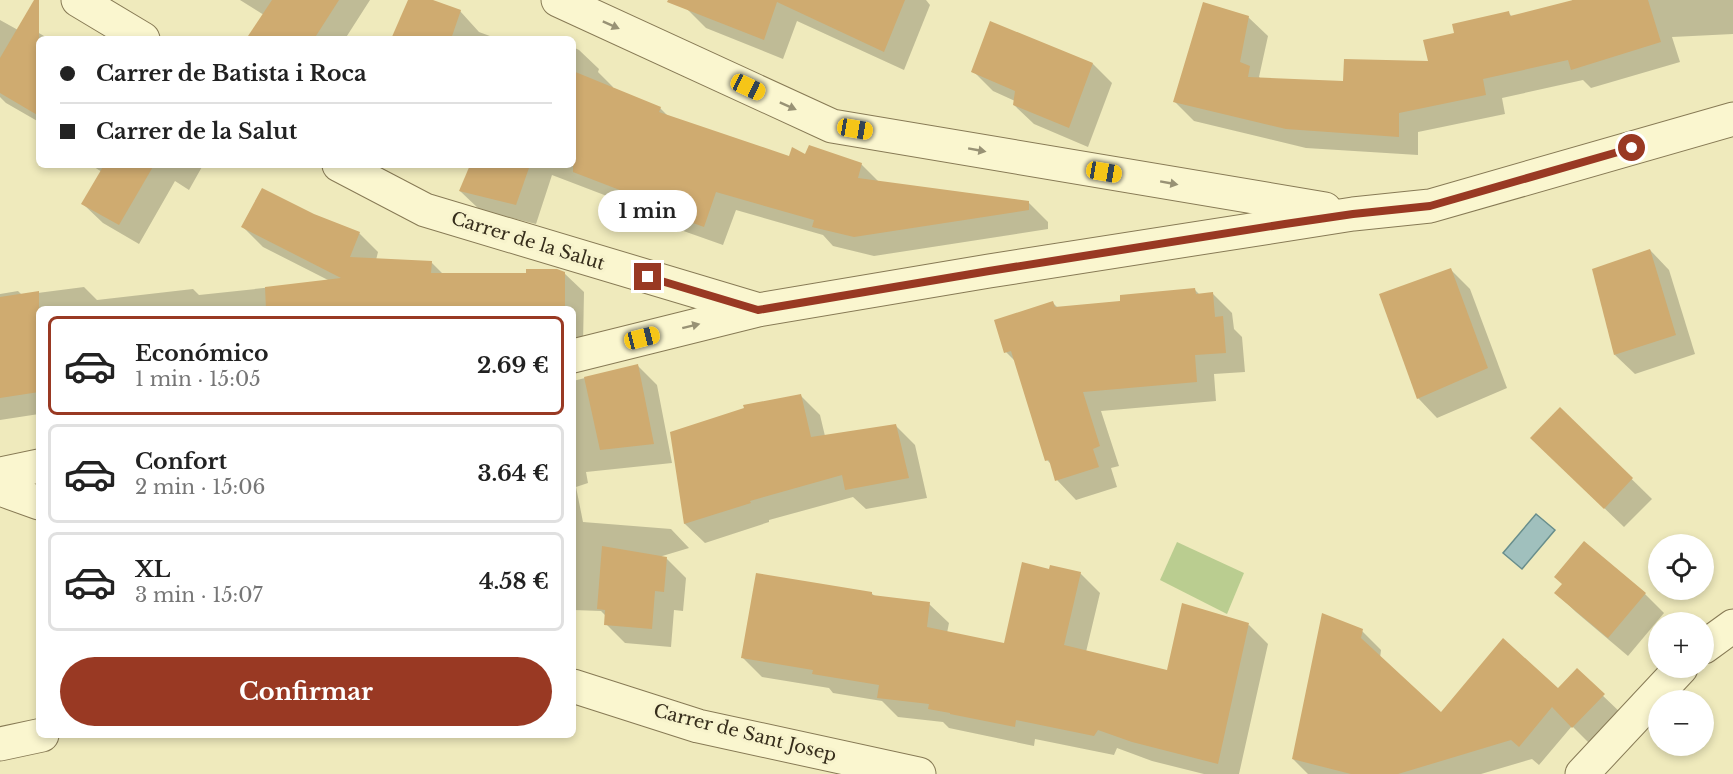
<!DOCTYPE html>
<html lang="es">
<meta charset="utf-8">
<style>
body{margin:0;font-family:"Libre Baskerville",serif;background:#f6f6f6;color:#222;height:100vh;display:flex;flex-direction:column;font-size:22px;white-space:nowrap}
*{box-sizing:border-box;margin:0}
p{font-size:20px;color:#767676}
.icon{flex:none;width:33px;height:33px;fill:none;stroke:currentColor;stroke-width:2;stroke-linecap:round;stroke-linejoin:round}
.map{position:relative;flex:1;overflow:hidden}
.drawer{position:absolute;left:36px;top:306px;width:540px;height:432px;display:flex;flex-direction:column;background:#fff;border-radius:9px;box-shadow:0 3px 9px #0003}
.drawer>*{flex:none}
.top-card{position:absolute;left:36px;top:36px;width:540px;height:132px;border-radius:9px;box-shadow:0 3px 9px #0003;display:grid;align-content:center;height:132px;padding:0 24px;background:#fff}
.buttons{position:absolute;left:1648px;top:534px;display:grid;gap:12px}
.buttons a{display:grid;place-items:center;width:66px;height:66px;border-radius:50%;background:#fff;box-shadow:0 3px 9px #0003;font-size:30px}
.end{position:absolute;width:27px;height:27px;margin:-14px;border:8px solid #993923;background:#fff;box-shadow:0 0 0 3px #fff}
.from{border-radius:50%}
.bubble{position:absolute;height:42px;border-radius:21px;background:#fff;box-shadow:0 3px 9px #0003;font-size:20px;font-weight:700;line-height:42px;text-align:center}
.car{position:absolute;width:18px;height:36px;margin:-18px -9px;border-radius:8px;box-shadow:0 0 4px 2px #0007;background:linear-gradient(#f5c518 24%,#345 0 40%,#f5c518 0 76%,#345 0 86%,#f5c518 0)}
.top-card b{display:flex;align-items:center;gap:21px;height:57px;font-size:22px}
.top-card b+b{border-top:2px solid #e0e0e0}
.top-card i{width:15px;height:15px;background:#222}
ul{padding:10px 0 0;list-style:none}
li{display:flex;align-items:center;gap:18px;height:99px;margin:0 12px 9px;padding:0 12px;border:3px solid #e0e0e0;border-radius:9px}
li div{flex:1}
li b{display:block;font-size:22px}
li em{font-style:normal;font-weight:700}
li.current{border-color:#993923}
li>.icon{width:54px;height:54px;stroke-width:1.5}
.primary-button{display:flex;gap:12px;margin-top:auto;padding:12px 24px}
.primary-button a{flex:1;height:69px;border-radius:36px;background:#993923;color:#fff;font-size:24px;font-weight:700;line-height:69px;text-align:center}
.map>svg:first-child{display:block}
</style>
<div class="map">
<svg width="1733" height="774" viewBox="0 0 1733 774">
<rect width="100%" height="100%" fill="#efeabc"/>
<path fill="#bacd90" d="M1177 542 1244 573 1227 614 1160 580Z"/>
<path fill="#a0c0bd" stroke="#688e8c" stroke-width="1.5" d="M1536 514 1555 530 1522 569 1503 553Z"/>
<g fill="#0003">
<path d="M240 0H370L345 39H263L264 15Z"/>
<path d="M410 0H429L460 11 479 32 498 39H393Z"/>
<path d="M688 0H926L930 5 904 70 797 21 783 59 706 28 686 8Z"/>
<path d="M1572 0H1733V34L1672 37 1680 62 1591 88 1583 80 1502 98 1505 114 1418 132V155L1306 148 1194 121 1175 102 1248 17 1268 36 1259 77 1261 79 1344 82 1430 63 1456 34 1509 13 1512 17 1572 2Z"/>
<path d="M0 20 18 30 22 23 49 39H39V122L6 103 0 97Z"/>
<path d="M573 47 579 50 599 69 598 72 613 87 612 89 660 108 669 117 790 158 806 156 861 164 880 183 1028 202 1048 222V229L874 256 833 246 823 235 736 210 723 245 675 228 667 219 552 175 536 224 480 210 460 191 472 165H573Z"/>
<path d="M1093 64 1112 83 1088 147 1034 124 1014 105 1015 101 993 91 973 71Z"/>
<path d="M91 165H203L189 190 175 181 139 244 103 223 83 204 102 172Z"/>
<path d="M313 216 359 233 378 252 376 260 431 262 443 274 564 273 584 292 583 344H573V309H39V414L0 420V294L18 291 22 295 84 287 97 300 193 289 199 295 330 281 263 247 243 227Z"/>
<path d="M1650 250 1669 270 1695 354 1635 374 1615 355Z"/>
<path d="M1451 270 1470 289 1507 388 1437 418 1418 398Z"/>
<path d="M1195 290 1200 295 1213 294 1232 313 1234 329 1242 337 1245 372 1214 374 1216 401 1101 411 1119 466 1111 468 1117 487 1076 500 1057 480 1052 465 1047 460 1016 362 1006 352 1053 303 1058 308 1122 303Z"/>
<path d="M637 365 657 385 672 463 586 472 588 483 576 487 583 522 671 529 689 548 659 557 667 559 686 578 683 611 674 610 671 647 625 643 606 624V616L601 611 573 610V381Z"/>
<path d="M800 395 820 415 825 436 895 425 915 445 927 498 866 509 853 497 769 520V522L705 543 685 524 671 433Z"/>
<path d="M1560 409 1652 499 1624 527 1551 457Z"/>
<path d="M1050 570 1080 573 1100 593 1086 652 1168 672 1249 625 1268 644 1239 774H1204L1152 761 1117 748 1114 755 1035 739 1034 746 949 728 943 722 898 717 882 701 833 693 829 688 762 677 743 658 871 593 876 597 929 604 949 623 947 633 1005 645Z"/>
<path d="M1556 593 1645 594 1664 613 1628 656 1576 612Z"/>
<path d="M1362 631 1381 650 1380 658 1441 714 1558 690 1577 671 1623 715 1592 746 1572 726 1539 765 1532 759 1481 774H1308L1293 759Z"/>
</g>
<g fill="#cfab70">
<path d="M34 0H39V116L0 93V58Z"/>
<path d="M272 0H339L314 39H246Z"/>
<path d="M408 0H433L461 10 451 39H391Z"/>
<path d="M668 0H905L884 52 777 2 764 40 667 2Z"/>
<path d="M1573 0H1648L1661 42 1571 70 1568 60 1483 79 1486 95 1399 113V137L1286 129 1173 102 1203 2 1249 16 1240 62 1250 66 1248 77 1343 81 1344 59 1428 61 1423 40 1454 33 1452 24 1509 11 1510 16Z"/>
<path d="M990 21 1093 63 1069 128 1013 105 1015 91 971 72Z"/>
<path d="M573 71 661 107 659 112 789 156 792 147 805 154 809 145 862 163 858 178 1029 201V210L854 237 812 227 814 220 716 192 704 227 654 209 656 204 573 172Z"/>
<path d="M104 165H154L119 225 81 204Z"/>
<path d="M470 165H530L516 205 459 191Z"/>
<path d="M262 188 314 214 360 232 350 257 432 261 431 273H526V269H557L565 272V309H266L265 287 341 278 241 227Z"/>
<path d="M1650 249 1676 335 1614 355 1592 269Z"/>
<path d="M1451 268 1488 368 1417 399 1379 294Z"/>
<path d="M1195 288 1196 294 1213 292 1215 317 1223 316 1226 353 1195 355 1197 382 1083 392 1100 446 1093 449 1099 467 1055 481 1049 460 1045 461 1011 351 1004 353 994 320 1053 301 1055 307 1120 301V295Z"/>
<path d="M39 291V392L0 398V297Z"/>
<path d="M638 364 654 444 600 450 584 377Z"/>
<path d="M801 394 811 437 896 424 909 478 845 490 842 475 750 501 751 503 684 524 670 432 744 408 743 405Z"/>
<path d="M1560 407 1633 478 1604 509 1530 438Z"/>
<path d="M1584 541 1646 593 1608 638 1554 593 1562 584 1554 577Z"/>
<path d="M602 546 667 557 664 592 655 591 652 629 604 625 605 610 597 609Z"/>
<path d="M1022 562 1049 569 1050 565 1081 572 1064 645 1167 670 1182 603 1249 623 1218 764 1132 742 1098 730 1094 736 1016 720 1015 727 950 714V713L928 709 929 704 877 698 879 685 812 674 813 670 741 658 756 573 872 592V595L930 602 927 627 1004 643Z"/>
<path d="M1322 613 1363 629 1361 638 1441 712 1503 638 1558 688 1577 668 1605 694 1572 728 1552 707 1519 747 1511 740 1398 774H1351L1292 759Z"/>
</g>
<g fill="none" stroke-linecap="round" stroke-linejoin="round">
<defs>
<g id="minor">
<path d="M78 0 143 39"/>
<path d="M558 0 832 126 1325 209"/>
<path d="M339 165 425 210 756 309"/>
<path d="M573 356 758 310 989 271 1353 214 1430 206 1733 119"/>
<path d="M0 474 39 466"/>
<path d="M0 489 39 503"/>
<path d="M1704 647 1733 626"/>
<path d="M573 686 698 726 919 774"/>
<path d="M0 744 42 735"/>
<path d="M1582 774 1681 668"/>
</g>
</defs>
<use href="#minor" stroke="#877a55" stroke-width="35"/>
<use href="#minor" stroke="#faf6cf" stroke-width="33"/>
</g>
<defs><path id="oneway-solid" d="M-6-.8H1V-3.2L6.5 0L1 3.2V.8H-6Z" transform="scale(1.5)"/></defs>
<g fill="#989275">
<use href="#oneway-solid" transform="translate(611 25) rotate(24)"/>
<use href="#oneway-solid" transform="translate(788 106) rotate(24)"/>
<use href="#oneway-solid" transform="translate(977 150) rotate(10)"/>
<use href="#oneway-solid" transform="translate(1169 183) rotate(10)"/>
<use href="#oneway-solid" transform="translate(691 326) rotate(-14)"/>
</g>
<g fill="none" stroke-linecap="round" stroke-linejoin="round">
<path stroke="#993923" stroke-width="8" d="M648 277 758 310 989 271 1285 224 1353 214 1430 206 1632 148"/>
</g>
<g text-anchor="middle" dominant-baseline="central" stroke-width="6" stroke-linejoin="round" paint-order="stroke">
<g font-size="18" fill="#362d1b" stroke="#f7f3cc">
<text transform="translate(528 241) rotate(17)">Carrer de la Salut</text>
<text transform="translate(745 733) rotate(14)">Carrer de Sant Josep</text>
</g>
</g>
</svg>
<div class="buttons">
<a><svg class="icon" aria-label="locate" viewBox="0 0 24 24"><circle cx="12" cy="12" r="6"/><path d="M12 2v4M12 18v4M2 12h4M18 12h4"/></svg></a>
<a>+</a>
<a>−</a>
</div>
<i class="end from" style="left:1632px;top:148px"></i>
<i class="end" style="left:648px;top:277px"></i>
<div class="bubble" style="left:598px;top:190px;width:99px">1 min</div>
<i class="car" style="left:748px;top:87px;rotate:115deg"></i>
<i class="car" style="left:855px;top:129px;rotate:100deg"></i>
<i class="car" style="left:1104px;top:172px;rotate:100deg"></i>
<i class="car" style="left:642px;top:338px;rotate:76deg"></i>
<div class="top-card">
<b><i class="from"></i>Carrer de Batista i Roca</b>
<b><i></i>Carrer de la Salut</b>
</div>
<section class="drawer">
<ul>
<li class="current"><svg class="icon" aria-label="car" viewBox="0 0 24 24"><path d="M5 17H2v-5l4-1 3-4h7l3 4 3 1v5h-3M9 17h6M6 11h13"/><circle cx="7" cy="17" r="2"/><circle cx="17" cy="17" r="2"/></svg><div><b>Económico</b><p>1 min · 15:05</p></div><em>2.69 €</em></li>
<li><svg class="icon" aria-label="car" viewBox="0 0 24 24"><path d="M5 17H2v-5l4-1 3-4h7l3 4 3 1v5h-3M9 17h6M6 11h13"/><circle cx="7" cy="17" r="2"/><circle cx="17" cy="17" r="2"/></svg><div><b>Confort</b><p>2 min · 15:06</p></div><em>3.64 €</em></li>
<li><svg class="icon" aria-label="car" viewBox="0 0 24 24"><path d="M5 17H2v-5l4-1 3-4h7l3 4 3 1v5h-3M9 17h6M6 11h13"/><circle cx="7" cy="17" r="2"/><circle cx="17" cy="17" r="2"/></svg><div><b>XL</b><p>3 min · 15:07</p></div><em>4.58 €</em></li>
</ul>
<div class="primary-button"><a>Confirmar</a></div>
</section>
</div>
